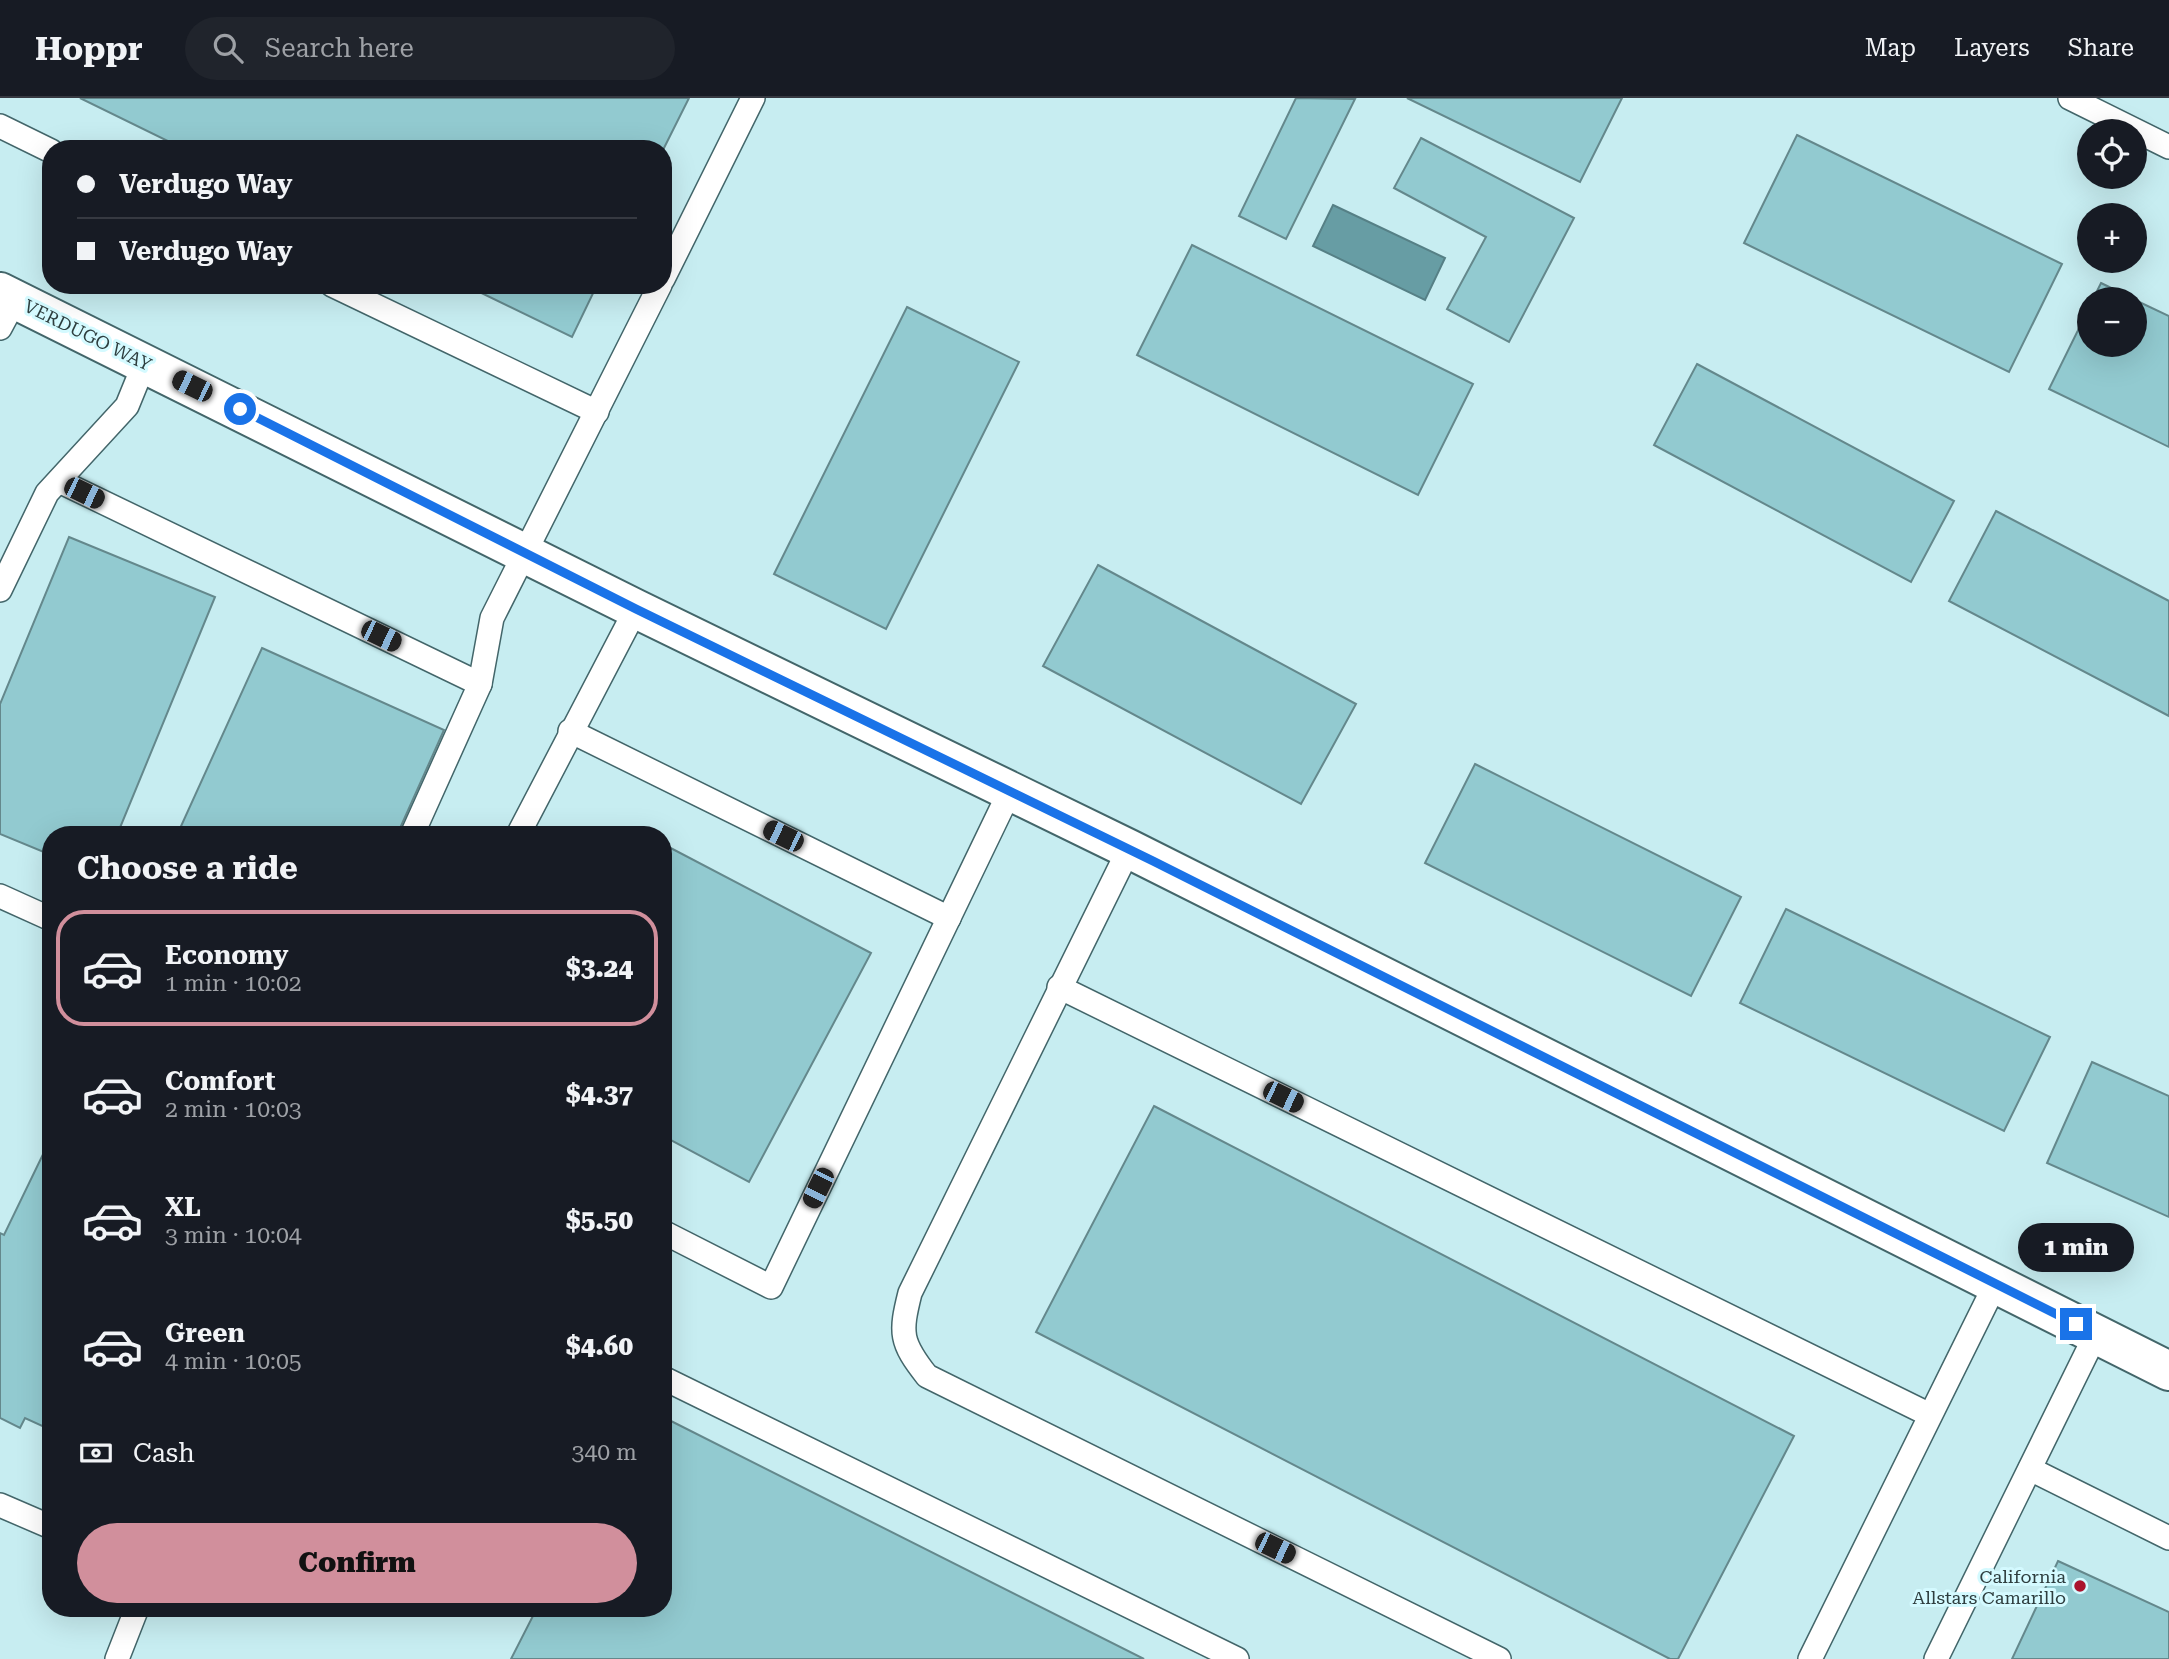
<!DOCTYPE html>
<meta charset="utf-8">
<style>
body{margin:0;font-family:"Roboto Serif",serif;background:#20242c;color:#f1f3f6;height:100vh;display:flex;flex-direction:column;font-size:26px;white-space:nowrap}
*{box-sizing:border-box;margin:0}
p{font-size:23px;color:#9ea1a6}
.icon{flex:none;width:38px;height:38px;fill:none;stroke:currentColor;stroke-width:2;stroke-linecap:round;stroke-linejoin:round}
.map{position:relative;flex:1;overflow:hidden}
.sheet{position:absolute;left:42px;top:728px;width:630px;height:791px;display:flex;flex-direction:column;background:#171b24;border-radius:28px;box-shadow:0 7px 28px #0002}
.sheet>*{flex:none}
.banner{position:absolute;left:42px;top:42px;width:630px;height:154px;border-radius:28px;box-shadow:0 7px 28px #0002;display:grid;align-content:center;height:154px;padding:0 35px;background:#171b24}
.fabs{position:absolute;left:2077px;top:21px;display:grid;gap:14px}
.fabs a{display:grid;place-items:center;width:70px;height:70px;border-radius:50%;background:#171b24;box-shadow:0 7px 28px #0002;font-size:35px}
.end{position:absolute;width:32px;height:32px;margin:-16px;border:9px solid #1a73e8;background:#fff;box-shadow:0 0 0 4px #fff}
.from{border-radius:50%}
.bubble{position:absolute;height:49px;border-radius:24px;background:#171b24;box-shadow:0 7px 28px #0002;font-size:23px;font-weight:800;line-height:49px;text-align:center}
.car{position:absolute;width:21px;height:42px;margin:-21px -10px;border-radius:9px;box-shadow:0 0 5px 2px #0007;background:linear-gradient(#222 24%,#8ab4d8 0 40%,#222 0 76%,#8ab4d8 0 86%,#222 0)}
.banner b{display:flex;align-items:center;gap:24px;height:66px;font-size:26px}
.banner b+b{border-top:2px solid #363941}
.banner i{width:18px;height:18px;background:#f1f3f6}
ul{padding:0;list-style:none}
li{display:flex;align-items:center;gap:21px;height:116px;margin:0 14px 10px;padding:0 21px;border:4px solid transparent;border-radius:28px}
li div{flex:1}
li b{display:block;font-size:26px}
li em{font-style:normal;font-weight:800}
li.active{border-color:#d18f9c}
li>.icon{width:63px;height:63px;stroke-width:1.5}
h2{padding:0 35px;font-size:32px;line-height:84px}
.pay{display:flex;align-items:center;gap:18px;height:77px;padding:0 35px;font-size:26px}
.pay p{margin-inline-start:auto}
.button{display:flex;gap:14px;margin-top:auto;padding:14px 35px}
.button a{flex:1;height:80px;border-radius:42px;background:#d18f9c;color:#111;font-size:28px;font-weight:800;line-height:80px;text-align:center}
header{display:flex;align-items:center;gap:42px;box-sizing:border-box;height:98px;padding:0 35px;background:#171b24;border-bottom:2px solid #363941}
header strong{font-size:33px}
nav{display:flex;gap:38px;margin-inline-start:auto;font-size:24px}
.search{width:490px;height:63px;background:#20242c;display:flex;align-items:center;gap:18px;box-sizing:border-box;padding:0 24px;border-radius:38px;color:#9ea1a6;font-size:26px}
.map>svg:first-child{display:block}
</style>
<header>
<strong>Hoppr</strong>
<div class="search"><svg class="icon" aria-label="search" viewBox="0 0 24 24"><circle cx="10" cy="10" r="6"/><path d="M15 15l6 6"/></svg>Search here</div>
<nav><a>Map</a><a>Layers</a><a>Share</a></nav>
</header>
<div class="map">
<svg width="2169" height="1561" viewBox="0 0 2169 1561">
<rect width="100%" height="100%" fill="#c7edf1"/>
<path fill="#679da4" stroke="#568086" stroke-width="2" d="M1333 107 1445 160 1425 202 1313 148Z"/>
<g fill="#92cad0" stroke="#64888c" stroke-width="2">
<path d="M80 0H689L663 52 184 51Z"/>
<path d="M1296 0 1355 1 1286 141 1239 118Z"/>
<path d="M1407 0H1622L1580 84Z"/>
<path d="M1797 37 2062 166 2009 274 1744 145Z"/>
<path d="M1421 40 1574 120 1509 244 1447 211 1486 139 1394 90Z"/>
<path d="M1192 147 1473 286 1418 397 1137 257Z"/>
<path d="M2101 185 2134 201H2093Z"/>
<path d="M465 187H597L572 239Z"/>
<path d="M2135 202 2169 218V349L2049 291 2090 208V247H2135Z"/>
<path d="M907 209 1019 264 886 531 774 476Z"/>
<path d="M1697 266 1954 403 1911 484 1654 347Z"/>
<path d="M1996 413 2169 503V618L1949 503Z"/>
<path d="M69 439 215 499 117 737H51V757L0 736V606Z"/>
<path d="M1098 467 1356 606 1301 706 1043 568Z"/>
<path d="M262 550 444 632 397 737H177Z"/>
<path d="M1475 666 1741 799 1691 898 1425 765Z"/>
<path d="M663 746 871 855 749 1084 663 1038Z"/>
<path d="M1786 811 2050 939 2004 1033 1740 905Z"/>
<path d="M2092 964 2169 998V1119L2047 1065Z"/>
<path d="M1154 1008 1794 1338 1678 1561H1670L1036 1234Z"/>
<path d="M48 1046 51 1047V1332L25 1320 20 1330 0 1320V1135L4 1137Z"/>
<path d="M663 1319 1144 1561H511L537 1510H663Z"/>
<path d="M2058 1463 2169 1514V1561H2012Z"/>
</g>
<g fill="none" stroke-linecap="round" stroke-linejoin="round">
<defs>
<g id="service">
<path d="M2070 0 2169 49"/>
<path d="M0 28 51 53"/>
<path d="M663 181 753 0"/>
<path d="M332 187 597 314"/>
<path d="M0 230 15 202"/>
<path d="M59 383 480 586"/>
<path d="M0 492 47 395 127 308 145 264"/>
<path d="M570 633 949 820"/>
<path d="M412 737 480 586 492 520 660 187"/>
<path d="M518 737 636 511"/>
<path d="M1129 751 910 1195C900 1235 900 1244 927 1278L1499 1561"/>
<path d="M0 798 51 821"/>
<path d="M1059 889 1930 1317"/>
<path d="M663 1134 771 1189 1010 693"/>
<path d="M663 1280 1237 1561"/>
<path d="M2030 1371 2169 1440"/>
<path d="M0 1407 51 1429"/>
<path d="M117 1561 137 1510"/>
<path d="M1810 1561 1996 1185"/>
<path d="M1936 1561 2096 1236"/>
</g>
<path id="minor" d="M0 194 636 511 1129 751 2169 1273"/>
</defs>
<use href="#service" stroke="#43666a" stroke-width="26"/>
<use href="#minor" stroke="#43666a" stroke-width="42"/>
<use href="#service" stroke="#fff" stroke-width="23"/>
<use href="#minor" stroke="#fff" stroke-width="38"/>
</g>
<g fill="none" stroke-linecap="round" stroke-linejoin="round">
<path stroke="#1a73e8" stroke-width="9" d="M240 311 636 511 1153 763 2076 1226"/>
</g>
<circle fill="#aa142d" stroke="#d4faff" stroke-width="2.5" cx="2080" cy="1488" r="7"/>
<g text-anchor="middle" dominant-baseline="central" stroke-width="6" stroke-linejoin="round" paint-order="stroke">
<g font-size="18" fill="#2e3e3f" stroke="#d4faff">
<text transform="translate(88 237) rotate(26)">VERDUGO WAY</text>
</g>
<g font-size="18" fill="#2e3e3f" stroke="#d4faff" text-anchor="end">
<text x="2066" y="1478">California<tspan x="2066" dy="21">Allstars Camarillo</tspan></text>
</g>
</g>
</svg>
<div class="fabs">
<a><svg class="icon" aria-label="locate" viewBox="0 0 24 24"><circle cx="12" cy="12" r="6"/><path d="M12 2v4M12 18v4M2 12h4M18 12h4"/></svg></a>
<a>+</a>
<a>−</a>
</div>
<i class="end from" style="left:240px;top:311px"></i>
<i class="end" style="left:2076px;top:1226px"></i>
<div class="bubble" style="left:2018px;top:1125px;width:116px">1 min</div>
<i class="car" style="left:192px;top:288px;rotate:296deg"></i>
<i class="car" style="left:84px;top:395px;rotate:116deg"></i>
<i class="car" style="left:381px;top:538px;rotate:116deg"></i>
<i class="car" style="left:783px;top:738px;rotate:296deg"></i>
<i class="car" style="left:1283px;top:999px;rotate:116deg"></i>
<i class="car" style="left:818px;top:1090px;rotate:206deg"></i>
<i class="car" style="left:1275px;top:1450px;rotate:116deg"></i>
<div class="banner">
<b><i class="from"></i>Verdugo Way</b>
<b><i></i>Verdugo Way</b>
</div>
<section class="sheet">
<h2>Choose a ride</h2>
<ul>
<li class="active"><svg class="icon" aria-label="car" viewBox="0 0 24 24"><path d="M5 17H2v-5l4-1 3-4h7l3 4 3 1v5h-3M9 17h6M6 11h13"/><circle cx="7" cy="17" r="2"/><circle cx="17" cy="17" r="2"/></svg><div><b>Economy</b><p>1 min · 10:02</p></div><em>$3.24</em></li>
<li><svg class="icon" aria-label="car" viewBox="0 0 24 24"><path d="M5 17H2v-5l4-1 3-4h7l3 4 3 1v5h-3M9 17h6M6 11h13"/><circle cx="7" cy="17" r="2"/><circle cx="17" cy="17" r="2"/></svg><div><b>Comfort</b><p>2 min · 10:03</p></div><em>$4.37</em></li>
<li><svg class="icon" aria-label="car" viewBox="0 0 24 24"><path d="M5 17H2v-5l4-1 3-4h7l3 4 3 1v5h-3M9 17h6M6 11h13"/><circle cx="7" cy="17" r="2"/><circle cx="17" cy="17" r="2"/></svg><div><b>XL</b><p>3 min · 10:04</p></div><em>$5.50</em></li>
<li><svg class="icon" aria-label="car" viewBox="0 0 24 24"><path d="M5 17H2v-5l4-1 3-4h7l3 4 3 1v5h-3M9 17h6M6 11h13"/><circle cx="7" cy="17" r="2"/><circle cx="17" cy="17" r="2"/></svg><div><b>Green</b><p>4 min · 10:05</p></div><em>$4.60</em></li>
</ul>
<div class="pay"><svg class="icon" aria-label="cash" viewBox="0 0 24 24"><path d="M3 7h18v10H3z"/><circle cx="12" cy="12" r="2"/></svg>Cash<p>340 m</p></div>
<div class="button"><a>Confirm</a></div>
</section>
</div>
